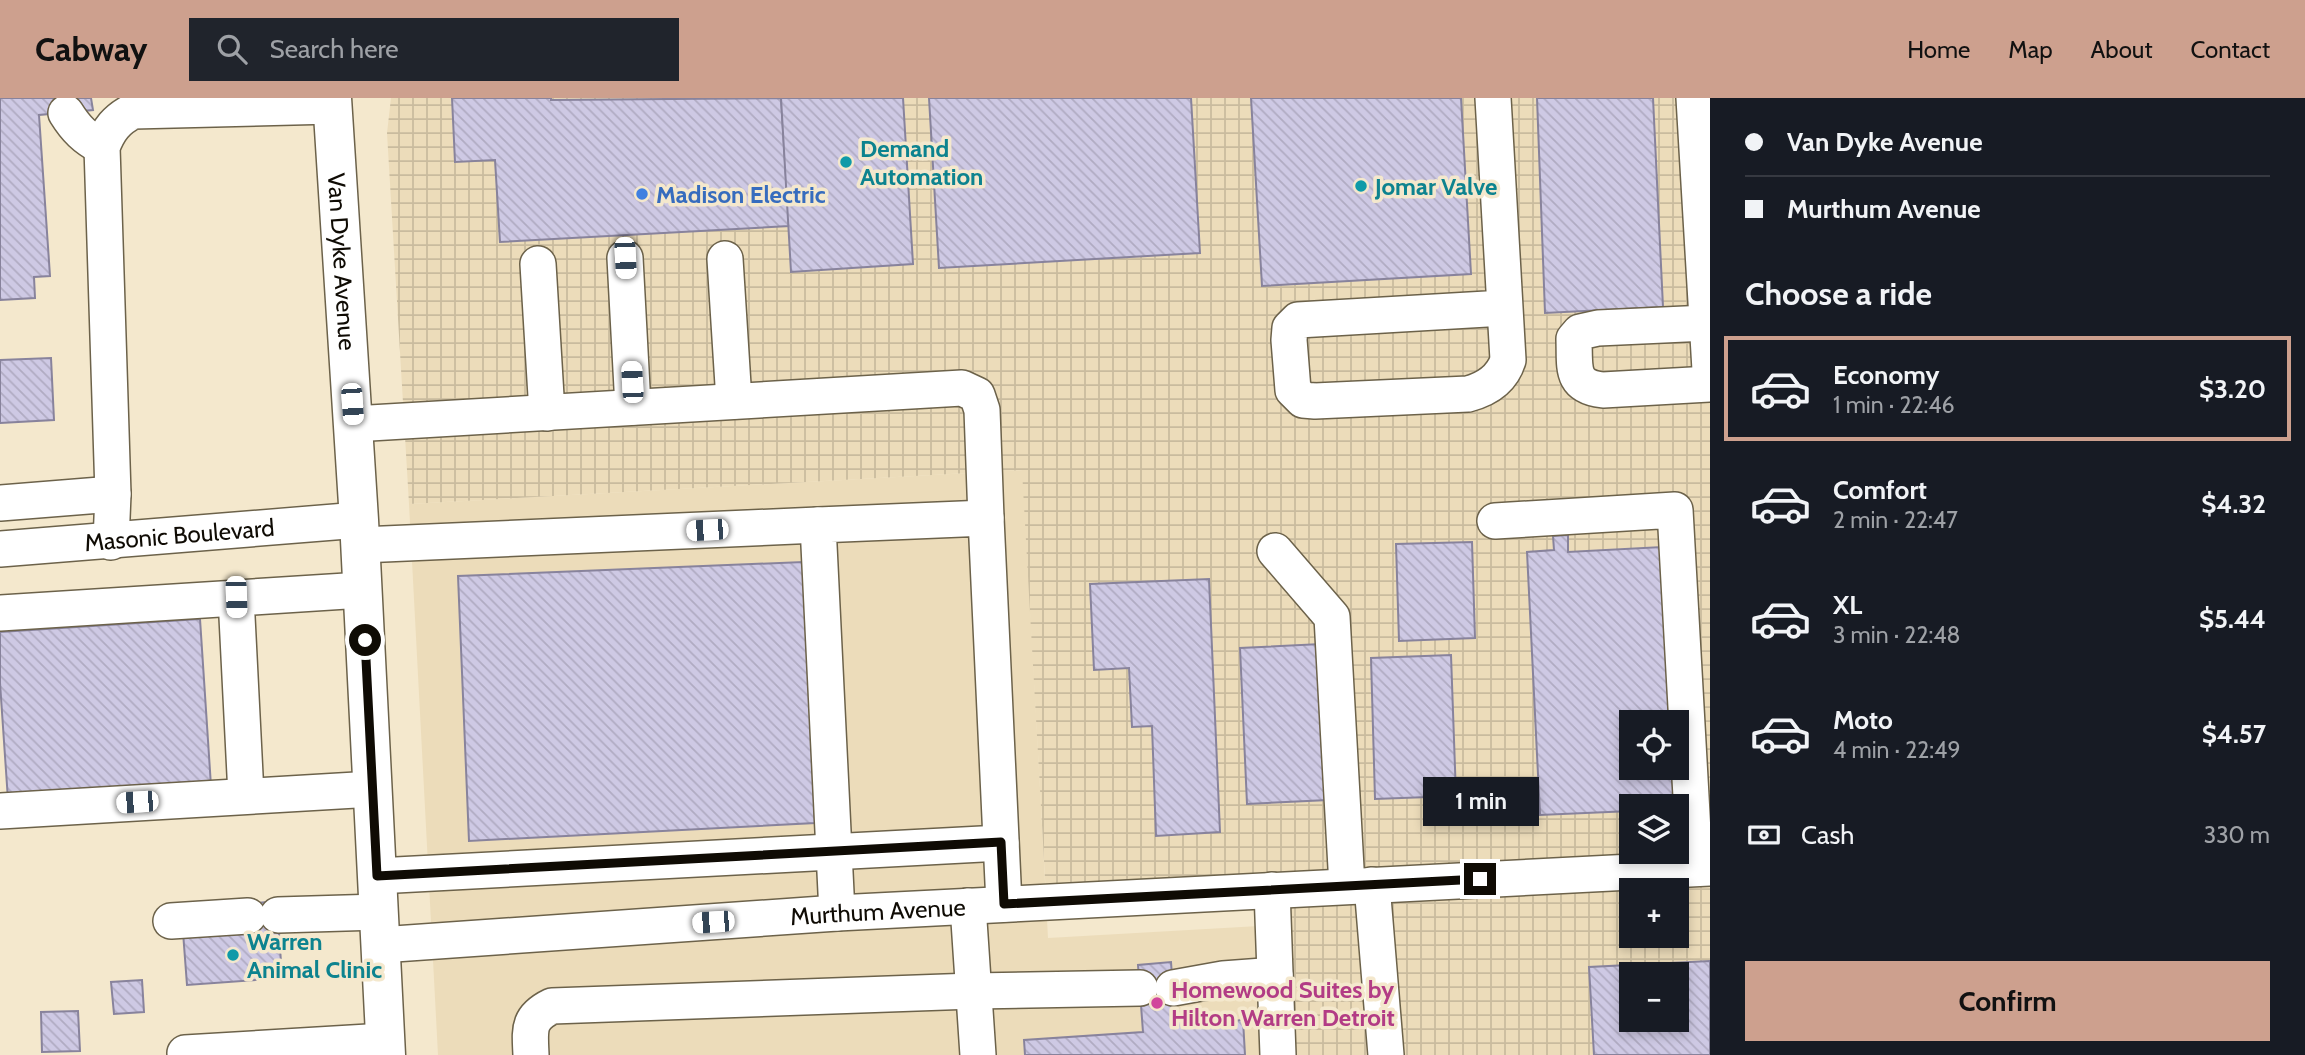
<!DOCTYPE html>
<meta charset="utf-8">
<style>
body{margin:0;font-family:Cabin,sans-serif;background:#20242c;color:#f1f3f6;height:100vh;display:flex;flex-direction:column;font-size:26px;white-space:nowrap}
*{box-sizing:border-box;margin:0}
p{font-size:23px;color:#9ea1a6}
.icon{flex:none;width:38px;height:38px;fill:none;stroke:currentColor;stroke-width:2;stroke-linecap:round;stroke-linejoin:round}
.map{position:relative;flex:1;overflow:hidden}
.panel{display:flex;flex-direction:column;background:#171b24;width:595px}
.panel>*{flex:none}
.guide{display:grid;align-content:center;height:154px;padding:0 35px;background:#171b24}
.buttons{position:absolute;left:1619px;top:612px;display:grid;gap:14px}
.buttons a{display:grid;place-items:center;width:70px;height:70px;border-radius:0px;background:#171b24;box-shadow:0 4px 10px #0003;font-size:35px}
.end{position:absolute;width:32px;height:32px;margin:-16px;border:9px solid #0f0b04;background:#fff;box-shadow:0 0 0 4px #fff}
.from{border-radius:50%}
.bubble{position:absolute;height:49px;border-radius:0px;background:#171b24;box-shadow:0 4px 10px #0003;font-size:23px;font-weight:700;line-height:49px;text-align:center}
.car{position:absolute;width:21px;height:42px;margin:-21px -10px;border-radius:9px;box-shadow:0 0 5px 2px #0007;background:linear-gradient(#fff 24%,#345 0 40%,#fff 0 76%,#345 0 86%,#fff 0)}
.guide b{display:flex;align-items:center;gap:24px;height:66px;font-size:26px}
.guide b+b{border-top:2px solid #363941}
.guide i{width:18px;height:18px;background:#f1f3f6}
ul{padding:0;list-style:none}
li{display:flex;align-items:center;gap:21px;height:105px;margin:0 14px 10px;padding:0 21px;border:4px solid transparent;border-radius:0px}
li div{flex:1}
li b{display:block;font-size:26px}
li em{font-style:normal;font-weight:700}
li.on{border-color:#cda08e}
li>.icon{width:63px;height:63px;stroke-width:1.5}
h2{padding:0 35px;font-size:32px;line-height:84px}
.pay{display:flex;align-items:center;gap:18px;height:77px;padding:0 35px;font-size:26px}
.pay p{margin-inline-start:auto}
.button{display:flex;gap:14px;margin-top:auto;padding:14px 35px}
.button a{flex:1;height:80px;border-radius:0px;background:#cda08e;color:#111;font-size:28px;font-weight:700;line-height:80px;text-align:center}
header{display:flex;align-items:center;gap:42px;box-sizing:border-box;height:98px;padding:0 35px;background:#cda08e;color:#111}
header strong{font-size:33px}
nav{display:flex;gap:38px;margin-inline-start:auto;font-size:24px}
.search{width:490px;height:63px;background:#20242c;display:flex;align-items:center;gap:18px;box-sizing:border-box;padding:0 24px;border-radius:0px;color:#9ea1a6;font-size:26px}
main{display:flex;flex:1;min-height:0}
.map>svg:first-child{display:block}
</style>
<header>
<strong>Cabway</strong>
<div class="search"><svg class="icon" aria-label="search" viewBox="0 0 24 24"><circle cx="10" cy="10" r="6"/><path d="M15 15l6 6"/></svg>Search here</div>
<nav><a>Home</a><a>Map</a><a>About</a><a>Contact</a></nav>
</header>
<main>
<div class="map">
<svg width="1710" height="957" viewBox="0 0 1710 957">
<defs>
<pattern id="industrial-grid" width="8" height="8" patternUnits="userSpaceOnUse" patternTransform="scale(1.75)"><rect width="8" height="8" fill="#ecdcba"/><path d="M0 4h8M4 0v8" fill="none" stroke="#c9bb9e"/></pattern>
<pattern id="building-back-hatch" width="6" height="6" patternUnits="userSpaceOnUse" patternTransform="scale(1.75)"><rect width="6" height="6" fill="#cec9e4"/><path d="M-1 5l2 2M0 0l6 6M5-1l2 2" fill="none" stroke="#b0abc2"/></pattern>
</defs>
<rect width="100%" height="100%" fill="#f4e8cd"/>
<path fill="#ecdcba" d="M1023 372 1048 840 1259 828 1267 957H438L409 406Z"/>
<path fill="url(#industrial-grid)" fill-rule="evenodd" d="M391 0H1710V957H1267L1257 786 1046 798 1022 372 409 406 387 35ZM1631 625H1676V670H1631ZM1631 709H1676V754H1631ZM1631 793H1676V838H1631ZM1631 877H1676V922H1631Z"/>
<g fill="url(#building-back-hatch)" stroke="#88839c" stroke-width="2" fill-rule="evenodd">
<path d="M0 0H91L93 12 39 17 50 178 34 179 35 200 0 202Z"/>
<path d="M452 0H551V2L781 0 789 128 500 144 495 62 455 64Z"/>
<path d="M781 0H903L913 166 791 174Z"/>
<path d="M929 0H1191L1200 155 939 170Z"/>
<path d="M1251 0H1461L1471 176 1262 188Z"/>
<path d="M1537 0H1653L1663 209 1545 215Z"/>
<path d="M51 260 54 322 0 325V262Z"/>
<path d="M1568 437V454L1662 449 1670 625H1631V670H1672L1674 709H1631V713L1540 717 1527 454 1554 452 1553 438Z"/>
<path d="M1472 444 1475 540 1399 543 1396 446Z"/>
<path d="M803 464 815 725 469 743 458 478Z"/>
<path d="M1209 481 1220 734 1156 738 1152 628 1132 629 1129 570 1094 572 1090 486Z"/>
<path d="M200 521 211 688 8 702 0 585V534Z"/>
<path d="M1321 546 1328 702 1247 706 1240 550Z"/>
<path d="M1451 557 1456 698 1375 701 1371 560Z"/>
<path d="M277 803 282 880 187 887 183 834 248 806Z"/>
<path d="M1710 863V957H1594L1589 869ZM1631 877H1676V922H1631Z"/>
<path d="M1171 864 1175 919 1186 926 1243 922 1245 957H1025L1024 942 1143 934 1138 867Z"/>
<path d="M142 882 144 914 114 916 111 884Z"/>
<path d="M78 913 80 953 42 954 41 914Z"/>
</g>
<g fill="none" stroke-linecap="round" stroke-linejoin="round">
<defs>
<g id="minor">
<path d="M1493 0 1508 262C1502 281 1487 291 1468 296L1315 303 1303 302 1293 292 1289 242 1290 230 1298 222 1504 210"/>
<path d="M1694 0 1710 272"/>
<path d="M66 15C76 31 85 40 102 49"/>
<path d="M625 160 633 309"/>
<path d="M725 161 734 303"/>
<path d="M538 166 547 315"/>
<path d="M1707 225 1598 230 1580 234 1574 241C1575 270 1570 288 1603 292L1710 286"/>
<path d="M353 326 962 290 977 297 982 312 986 420"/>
<path d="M0 405 113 396"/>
<path d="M1495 423 1675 412 1695 770"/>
<path d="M111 444 113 396 102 49C109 31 116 22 133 13L333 8"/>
<path d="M361 447 818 427"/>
<path id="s1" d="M0 451 359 422"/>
<path d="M1275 453 1332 519 1347 788"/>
<path d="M236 499 246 697"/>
<path d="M0 515 362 492"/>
<path d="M0 713 373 691"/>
<path d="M377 778 1001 745"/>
<path d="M1372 787 1386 957"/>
<path d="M1272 792 1278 957"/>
<path d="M968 808 978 957"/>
<path d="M837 815 818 427 986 420 1004 806"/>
<path d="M278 817 379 814"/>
<path d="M171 823 248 818"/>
<path id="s2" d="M380 847 837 815 1710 770"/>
<path d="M1173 890 1223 881 1275 877"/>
<path d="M185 955 385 943"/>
<path d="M531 957C530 932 527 920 552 908L973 893 1140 890"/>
</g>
<g id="major">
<path id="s3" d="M332 0 359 422 386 957"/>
</g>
</defs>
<use href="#minor" stroke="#6c624a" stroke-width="38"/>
<use href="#major" stroke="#6c624a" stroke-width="41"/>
<use href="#minor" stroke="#fff" stroke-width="35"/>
<use href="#major" stroke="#fff" stroke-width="38"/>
</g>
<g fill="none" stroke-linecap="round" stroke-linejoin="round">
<path stroke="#0f0b04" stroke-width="9" d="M365 542 377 778 1001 744 1004 806 1480 781"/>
</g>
<g fill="#0f9aa8" stroke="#f4e8cd" stroke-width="2.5">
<circle cx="846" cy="64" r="7"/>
<circle cx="1361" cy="88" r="7"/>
<circle cx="233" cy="857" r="7"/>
</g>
<circle fill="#3f7fe0" stroke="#f4e8cd" stroke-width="2.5" cx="642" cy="96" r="7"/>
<circle fill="#d1479c" stroke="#f4e8cd" stroke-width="2.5" cx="1157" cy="905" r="7"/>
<g text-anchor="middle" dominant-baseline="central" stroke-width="7" stroke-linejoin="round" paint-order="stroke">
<g font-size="24" font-weight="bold" fill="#0d838f" stroke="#f4e8cd" text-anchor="start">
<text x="860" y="50">Demand<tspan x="860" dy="28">Automation</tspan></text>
<text x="1375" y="88">Jomar Valve</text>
<text x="247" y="843">Warren<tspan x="247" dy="28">Animal Clinic</tspan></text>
</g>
<g font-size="24" font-weight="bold" fill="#366cbe" stroke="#f4e8cd" text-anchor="start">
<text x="656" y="96">Madison Electric</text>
</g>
<g font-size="24" fill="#0f0b04" stroke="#f4e8cd">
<text stroke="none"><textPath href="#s3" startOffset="164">Van Dyke Avenue</textPath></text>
<text stroke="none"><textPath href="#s1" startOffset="180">Masonic Boulevard</textPath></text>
<text stroke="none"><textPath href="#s2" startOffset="499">Murthum Avenue</textPath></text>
</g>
<g font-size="24" font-weight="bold" fill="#b23c85" stroke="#f4e8cd" text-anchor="start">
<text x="1171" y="891">Homewood Suites by<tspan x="1171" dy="28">Hilton Warren Detroit</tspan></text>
</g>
</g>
</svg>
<div class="buttons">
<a><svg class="icon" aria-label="locate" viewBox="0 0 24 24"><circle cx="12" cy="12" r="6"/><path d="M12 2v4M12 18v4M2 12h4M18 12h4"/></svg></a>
<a><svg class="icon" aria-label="layers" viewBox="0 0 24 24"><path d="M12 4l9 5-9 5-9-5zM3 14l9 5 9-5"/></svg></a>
<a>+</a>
<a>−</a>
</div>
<i class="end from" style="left:365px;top:542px"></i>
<i class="end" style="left:1480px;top:781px"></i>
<div class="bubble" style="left:1423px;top:679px;width:116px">1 min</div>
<i class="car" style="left:625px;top:160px;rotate:177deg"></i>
<i class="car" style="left:632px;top:284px;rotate:357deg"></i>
<i class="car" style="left:352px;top:306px;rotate:176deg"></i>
<i class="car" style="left:707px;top:432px;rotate:267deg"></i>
<i class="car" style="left:236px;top:499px;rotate:178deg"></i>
<i class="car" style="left:137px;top:704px;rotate:266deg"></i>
<i class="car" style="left:713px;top:824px;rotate:266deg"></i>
</div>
<section class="panel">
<div class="guide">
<b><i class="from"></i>Van Dyke Avenue</b>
<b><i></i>Murthum Avenue</b>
</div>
<h2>Choose a ride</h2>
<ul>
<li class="on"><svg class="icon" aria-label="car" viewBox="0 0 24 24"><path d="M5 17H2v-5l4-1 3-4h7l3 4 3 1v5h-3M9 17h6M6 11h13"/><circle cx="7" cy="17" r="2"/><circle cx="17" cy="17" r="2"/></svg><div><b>Economy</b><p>1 min · 22:46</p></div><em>$3.20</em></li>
<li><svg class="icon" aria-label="car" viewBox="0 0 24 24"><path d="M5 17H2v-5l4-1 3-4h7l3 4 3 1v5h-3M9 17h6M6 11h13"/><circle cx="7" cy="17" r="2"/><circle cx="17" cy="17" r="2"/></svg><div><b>Comfort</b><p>2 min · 22:47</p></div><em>$4.32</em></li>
<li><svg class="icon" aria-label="car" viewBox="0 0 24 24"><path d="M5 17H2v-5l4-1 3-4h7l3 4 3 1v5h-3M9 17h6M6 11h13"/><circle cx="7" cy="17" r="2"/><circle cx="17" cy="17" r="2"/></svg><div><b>XL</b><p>3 min · 22:48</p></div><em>$5.44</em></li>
<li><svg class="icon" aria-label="car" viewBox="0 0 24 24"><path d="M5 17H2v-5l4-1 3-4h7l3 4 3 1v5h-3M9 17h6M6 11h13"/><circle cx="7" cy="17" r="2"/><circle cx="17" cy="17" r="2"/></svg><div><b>Moto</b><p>4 min · 22:49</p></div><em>$4.57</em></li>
</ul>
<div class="pay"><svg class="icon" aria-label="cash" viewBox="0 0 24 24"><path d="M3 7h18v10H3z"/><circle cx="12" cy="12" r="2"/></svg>Cash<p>330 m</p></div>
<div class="button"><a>Confirm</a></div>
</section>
</main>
